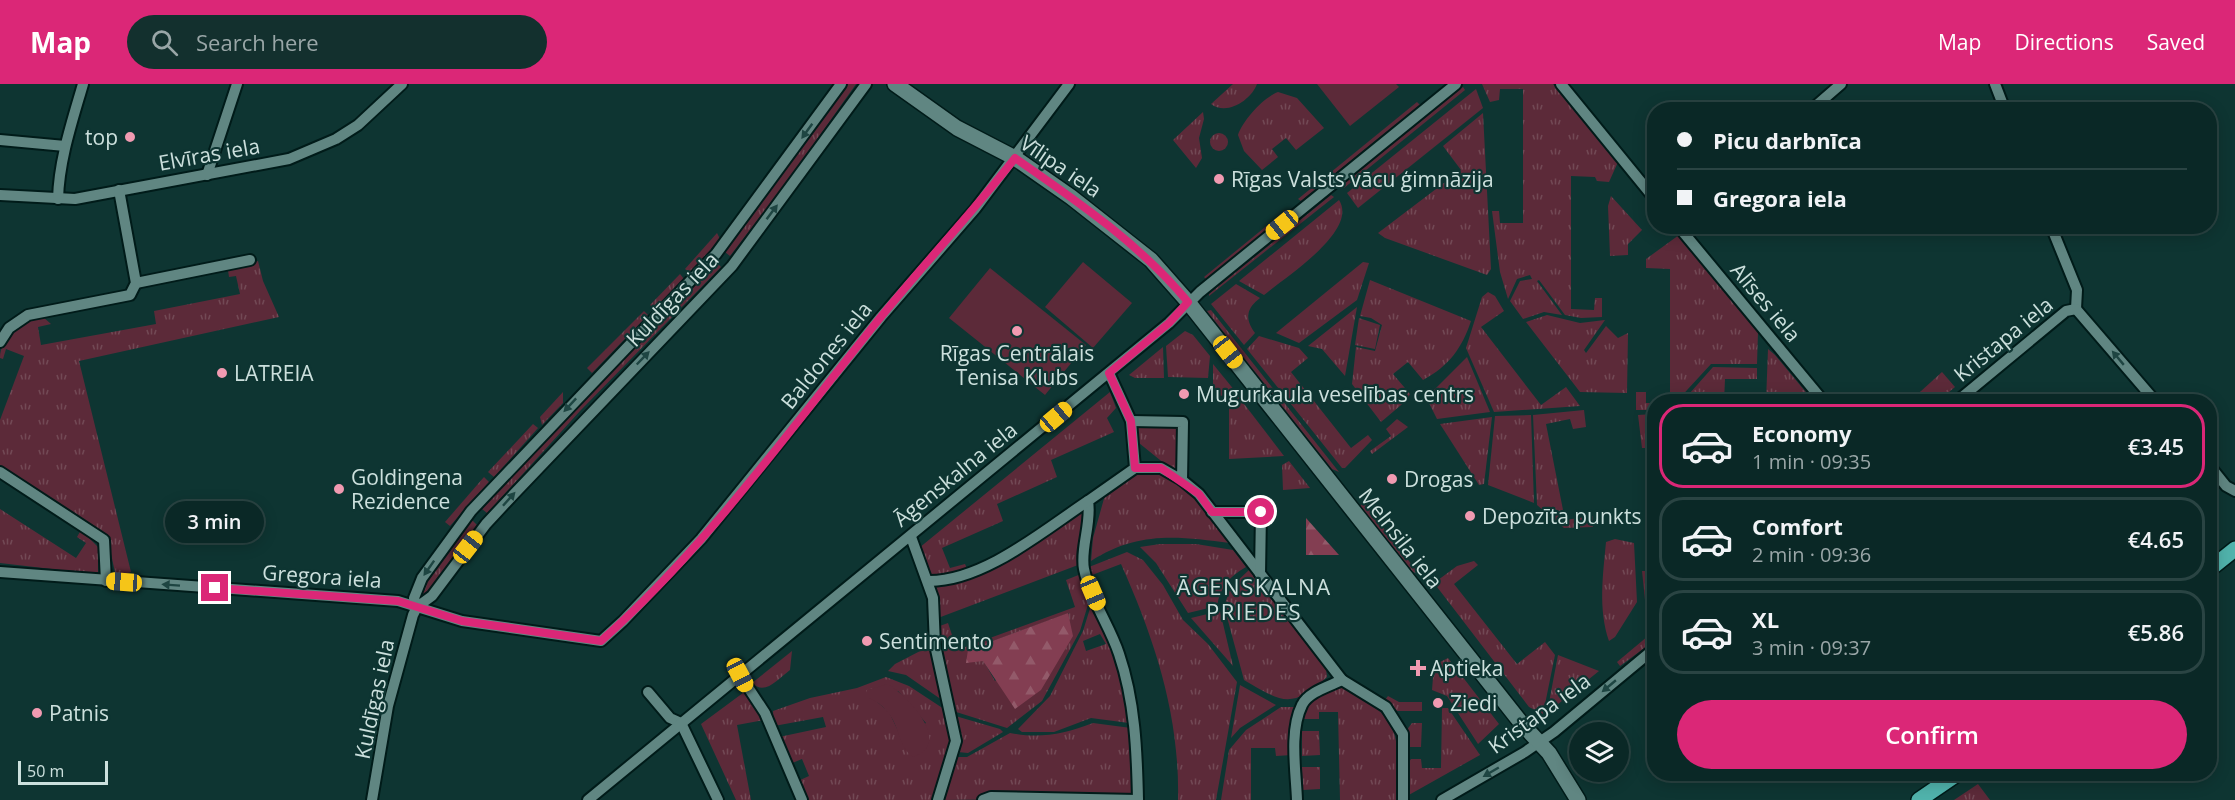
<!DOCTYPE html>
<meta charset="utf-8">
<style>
body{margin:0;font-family:"Open Sans",sans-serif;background:#13302e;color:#f1f3f6;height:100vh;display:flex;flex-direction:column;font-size:22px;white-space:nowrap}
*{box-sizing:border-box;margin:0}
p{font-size:20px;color:#99a6a7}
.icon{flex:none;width:33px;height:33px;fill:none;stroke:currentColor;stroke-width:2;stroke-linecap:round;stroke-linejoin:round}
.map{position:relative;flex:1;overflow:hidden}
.side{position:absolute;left:1647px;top:310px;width:570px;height:387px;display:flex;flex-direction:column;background:#0a2826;border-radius:24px;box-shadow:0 3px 15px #0003,0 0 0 2px #2a4443}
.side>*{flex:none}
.hud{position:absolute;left:1647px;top:18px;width:570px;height:132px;border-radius:24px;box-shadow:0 3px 15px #0003,0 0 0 2px #2a4443;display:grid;align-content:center;height:132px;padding:0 30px;background:#0a2826}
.tools{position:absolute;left:1569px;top:638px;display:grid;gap:12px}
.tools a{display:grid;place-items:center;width:60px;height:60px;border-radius:50%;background:#0a2826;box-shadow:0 3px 15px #0003,0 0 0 2px #2a4443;font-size:30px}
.scale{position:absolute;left:18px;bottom:15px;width:90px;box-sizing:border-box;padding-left:6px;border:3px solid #cce0dd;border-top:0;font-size:16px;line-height:21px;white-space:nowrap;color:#cce0dd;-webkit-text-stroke:4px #0e3532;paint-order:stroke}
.end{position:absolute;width:27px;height:27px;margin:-14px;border:8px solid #db2777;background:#fff;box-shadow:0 0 0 3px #fff}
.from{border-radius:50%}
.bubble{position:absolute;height:42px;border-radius:21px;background:#0a2826;box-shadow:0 3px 15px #0003,0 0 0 2px #2a4443;font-size:20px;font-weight:600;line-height:42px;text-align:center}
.car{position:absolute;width:18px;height:36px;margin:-18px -9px;border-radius:8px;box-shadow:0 0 4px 2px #0007;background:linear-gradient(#f5c518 24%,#345 0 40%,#f5c518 0 76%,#345 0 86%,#f5c518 0)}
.hud b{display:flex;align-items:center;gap:21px;height:57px;font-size:22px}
.hud b+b{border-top:2px solid #2a4443}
.hud i{width:15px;height:15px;background:#f1f3f6}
ul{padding:10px 0 0;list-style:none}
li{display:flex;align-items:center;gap:18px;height:84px;margin:0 12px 9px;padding:0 18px;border:3px solid #2a4443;border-radius:24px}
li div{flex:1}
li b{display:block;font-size:22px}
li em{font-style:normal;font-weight:600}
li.current{border-color:#db2777}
li>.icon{width:54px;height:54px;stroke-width:1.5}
.action{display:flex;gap:12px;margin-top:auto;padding:12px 30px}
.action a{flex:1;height:69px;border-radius:36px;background:#db2777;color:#fff;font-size:24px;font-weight:600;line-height:69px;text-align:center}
header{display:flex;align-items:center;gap:36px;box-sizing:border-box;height:84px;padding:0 30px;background:#db2777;color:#fff}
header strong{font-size:28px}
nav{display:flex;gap:33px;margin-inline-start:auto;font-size:21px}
.search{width:420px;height:54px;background:#13302e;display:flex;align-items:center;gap:15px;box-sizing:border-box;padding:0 21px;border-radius:33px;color:#99a6a7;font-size:22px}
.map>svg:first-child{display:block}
</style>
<header>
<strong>Map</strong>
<div class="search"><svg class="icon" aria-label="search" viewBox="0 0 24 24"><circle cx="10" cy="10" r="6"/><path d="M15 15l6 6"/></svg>Search here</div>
<nav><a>Map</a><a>Directions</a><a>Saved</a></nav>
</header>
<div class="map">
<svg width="2235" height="716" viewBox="0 0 2235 716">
<defs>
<pattern id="grass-tufts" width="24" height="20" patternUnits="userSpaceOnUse" patternTransform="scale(1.5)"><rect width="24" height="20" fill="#5c2a39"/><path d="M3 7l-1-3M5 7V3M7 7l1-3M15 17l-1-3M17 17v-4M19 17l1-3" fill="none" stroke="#724955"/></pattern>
<pattern id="forest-firs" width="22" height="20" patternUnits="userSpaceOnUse" patternTransform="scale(1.5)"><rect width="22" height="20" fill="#833e52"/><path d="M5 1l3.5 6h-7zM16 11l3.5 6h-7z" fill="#935a6a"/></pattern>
</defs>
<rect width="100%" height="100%" fill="#0e3532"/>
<g fill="url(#grass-tufts)" fill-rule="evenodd">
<path d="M848 0H856L787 98 730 172 725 168Z"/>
<path d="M1233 0H1257C1251 16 1227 32 1211 20Z"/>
<path d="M1482 0H1553L1618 78 1609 98 1597 97 1595 93 1571 92V225L1594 226 1595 214H1602V233L1581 234 1565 231 1539 196 1537 197 1562 231 1544 228 1523 235 1510 217 1520 197 1532 195 1530 191 1517 195 1508 215 1500 188 1492 127H1499L1500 139H1523V5H1500L1499 16 1490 18Z"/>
<path d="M1463 3 1465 6 1344 104 1342 101Z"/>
<path d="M1476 5 1483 24 1358 124 1347 109Z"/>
<path d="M1278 8 1297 14 1324 44 1296 66 1286 54 1272 65 1278 73 1262 86 1244 67 1238 51C1243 36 1264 13 1278 8Z"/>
<path d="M1417 18 1420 21 1301 117 1298 115Z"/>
<path d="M1203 28 1204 35 1199 54 1202 74 1196 84 1173 56Z"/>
<path d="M1483 29 1491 185 1487 191 1385 154 1378 149 1461 86 1443 62Z"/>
<circle cx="1219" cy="58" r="9"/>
<path d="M1331 111 1334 113 1209 212V210Z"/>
<path d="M1611 112 1642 146 1628 160V171L1610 172 1608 122Z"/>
<path d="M1339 116C1359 147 1284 194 1264 211L1239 197Z"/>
<path d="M1286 126 1290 128 1206 195 1204 193Z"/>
<path d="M717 149 720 155 690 189 685 185Z"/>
<path d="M1679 151 1758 248 1757 280H1711L1676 318H1670V185L1646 184V175Z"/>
<path d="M258 177 263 197 279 233 79 277 131 488 116 493 108 456 0 383V336L24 272 6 265 3 275 0 274C0 253 23 236 43 233L51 240 38 243 41 261 156 240 154 227 240 210 236 192 229 193 228 186 231 183Z"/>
<path d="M1363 178 1369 179 1357 216 1299 259 1276 249Z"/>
<path d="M717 179 721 183 580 327 491 425 487 429 482 425 517 383Z"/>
<path d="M680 190 684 195 655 225 650 221Z"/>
<path d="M1370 196 1471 237C1462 264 1449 282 1423 296L1408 278 1393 290 1410 310 1407 316 1381 338 1352 300 1356 263 1375 267 1382 241 1371 234 1360 232Z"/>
<path d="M1236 200 1260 214C1247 224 1244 234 1255 249L1244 261 1211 220Z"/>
<path d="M1488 208 1495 212 1504 227 1481 243 1541 321 1566 303 1580 322 1494 328 1466 264 1482 213Z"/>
<path d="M1357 223 1345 292 1322 265 1308 262Z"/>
<path d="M1211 226 1339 388 1332 385 1207 227Z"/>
<path d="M644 227 648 231 592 289 587 284Z"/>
<path d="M1547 231 1580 239 1605 236 1584 266 1586 269 1606 242 1618 254 1628 249 1627 309 1580 308 1526 238Z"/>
<path d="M1359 234 1380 241 1375 265 1355 261Z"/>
<path d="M1185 247 1193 251 1210 272 1208 294 1168 293 1166 262Z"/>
<path d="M1259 252 1299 264 1308 274 1291 288 1351 364 1368 351 1372 356 1345 384H1342L1247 265Z"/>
<path d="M1163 263 1164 294H1135L1129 291Z"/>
<path d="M1768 265 1775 271 1814 318H1766Z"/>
<path d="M1467 273 1490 328 1437 335 1429 319 1432 308Z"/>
<path d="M1213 280 1235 307 1226 312 1213 311Z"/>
<path d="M1713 283 1757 284V295H1725L1724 318H1682Z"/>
<path d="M1942 288 1955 303 1937 318H1909Z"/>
<path d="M563 308V319L542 341 540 333Z"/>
<path d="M1110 308 1116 324 1107 334 1114 348 1051 376 1057 393 997 420 1003 437 942 464 950 484 965 480 968 487 930 493 919 464Z"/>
<path d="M1636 308H1646V319H1654V326H1636Z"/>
<path d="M1238 312 1284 372 1229 375V317Z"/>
<path d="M1584 326 1586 343 1573 345 1570 335 1546 340 1565 436 1593 432V443L1564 444 1537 421 1533 331Z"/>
<path d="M1654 330V364H1642L1638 331Z"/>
<path d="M1531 331 1534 419 1488 401 1495 332Z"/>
<path d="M1492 333 1484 400 1479 401 1440 340Z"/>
<path d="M1397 335 1408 343 1372 370 1370 367 1391 352 1386 345Z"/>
<path d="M533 340 538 344 494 393 488 388Z"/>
<path d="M1135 340H1182L1181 393 1139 359Z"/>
<path d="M1289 377 1310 404 1283 406 1282 381Z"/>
<path d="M1135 389C1142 389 1152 387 1159 389 1190 397 1212 434 1230 459 1178 452 1137 447 1091 477L1093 454 1105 411Z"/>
<path d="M484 393 489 398 450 442 445 438Z"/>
<path d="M1364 419 1419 490 1413 488 1360 422Z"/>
<path d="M1084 424 1078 481 938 534 932 501 948 500 1019 472Z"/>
<path d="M0 425 76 474 86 459 77 453 81 446 98 463V488L95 490 0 479Z"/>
<path d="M472 436 477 441 425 511 419 507 423 501Z"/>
<path d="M1615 455 1634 459 1637 518 1615 553 1609 557C1598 525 1603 491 1606 458Z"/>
<path d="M1160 460H1196L1233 466 1246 483C1230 492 1220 503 1217 522L1188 529 1156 479 1140 463Z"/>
<path d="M1127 468 1143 476 1163 501 1183 536 1208 560 1237 598 1216 716H1178C1180 632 1155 556 1121 480L1092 491 1089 483Z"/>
<path d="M1474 477 1478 481 1454 500 1517 580 1545 558 1555 571 1543 630 1529 623 1434 499 1457 482Z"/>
<path d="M1249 486 1326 585 1327 593C1291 626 1282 618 1244 596L1224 522 1231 503Z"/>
<path d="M1642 487H1645V498H1654V527L1645 516Z"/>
<path d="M1081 490 1090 514 1080 547 1042 617 1007 644 953 627 937 543 948 539 957 566 1075 523 1066 496ZM1069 529 995 597 983 576 968 566Z"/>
<path d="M1092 518C1110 558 1122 597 1129 639L1091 634 1054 648H1022L1018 645 1050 612 1083 547ZM1100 550 1106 560 1086 567 1083 557Z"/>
<path d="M1220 527 1233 582 1191 534Z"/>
<path d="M931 546 942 616 906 591 888 587 895 580 924 565 926 549Z"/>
<path d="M1654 547V557L1620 582 1617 578Z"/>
<path d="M792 567 790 586C778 595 765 612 752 599Z"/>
<path d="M1558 571 1599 587 1547 629Z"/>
<path d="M1448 574 1499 640 1478 660 1447 612 1432 606 1434 581Z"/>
<path d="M886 593 909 602 944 625 951 661 933 716H806L798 697 809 692 802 675 790 680 779 653 826 643 823 633 774 642 773 627 810 614 857 604ZM898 607 926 639 901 653 889 628 876 617Z"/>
<path d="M1240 601 1276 621 1240 644 1231 654Z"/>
<path d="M1346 602C1405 640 1398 650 1396 716H1340L1338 628H1319V635H1303C1307 614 1326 606 1346 602Z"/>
<path d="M747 606 764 636 737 641 751 716H736L701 640Z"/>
<path d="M1388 612 1399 618H1422V627H1397L1385 616Z"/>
<path d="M1281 623H1299L1292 671 1276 672 1275 664H1251V716H1221L1229 666 1246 646Z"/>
<path d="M1442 624H1448L1480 671 1407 712 1409 678 1411 675H1421L1422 684H1441Z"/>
<path d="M952 631 1000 645 1003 648 968 669 958 668Z"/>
<path d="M1093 639 1131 644 1135 714 943 716 956 673H967L1010 649C1040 655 1064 650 1093 639Z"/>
<path d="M1412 639H1422L1421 663H1410L1406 647Z"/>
<path d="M1302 647H1319L1320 671 1302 672Z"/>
<path d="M1302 683H1320V705L1303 706Z"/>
<path d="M1978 700 1990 716H1954Z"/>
</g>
<g fill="url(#forest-firs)">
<path d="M1306 434 1339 471H1306Z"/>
<path d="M1068 529 1073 552 1041 606 1015 625 983 577 966 579 968 566Z"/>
</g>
<g fill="#5c2a39">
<path d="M1317 0H1396L1399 3 1350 42Z"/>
<path d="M1083 178 1132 219 1093 264 1045 223Z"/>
<path d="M990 184 1086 261 1045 311 949 234Z"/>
<path d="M888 600C908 613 954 659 913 673 893 659 904 629 867 613V606Z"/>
</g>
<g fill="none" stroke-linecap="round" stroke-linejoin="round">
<defs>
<g id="street">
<path d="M1561 0 1654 114"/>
<path d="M1995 0 2005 26"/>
<path d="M1811 26 1841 0"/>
<path d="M0 56 65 62"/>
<path d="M207 91 237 0"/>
<path d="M0 111 75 115 289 75 336 55 358 41 402 0"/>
<path d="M58 115C59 76 72 38 83 0"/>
<path d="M1678 142 1824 318"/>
<path d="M2051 142 2077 206 2076 225"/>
<path d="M136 199 250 176"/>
<path d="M2076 225 2156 318"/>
<path d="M0 258 9 244 28 231 130 211 136 199 119 106"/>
<path d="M1109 289 1131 337 1135 384 1088 417C1092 439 1080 464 1084 485 1090 515 1110 542 1119 570 1135 617 1137 667 1138 716"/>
<path d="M1956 318 2066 227 2076 225"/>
<path d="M1131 337 1183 338 1182 396 1161 384H1135"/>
<path d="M2210 382 2226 402 2235 407"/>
<path d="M0 388 104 456 106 497"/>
<path d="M1182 396 1199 410 1342 596C1330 602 1308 608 1302 621 1289 647 1296 688 1297 716"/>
<path d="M1212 428H1261L1260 490"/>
<path d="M911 453 933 514 935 561 956 657 938 716"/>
<path d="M0 488 398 517 462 537 601 557 623 537 701 455 881 233 975 125 1069 0"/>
<path d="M928 497C983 498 1044 446 1088 417"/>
<path d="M417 523 414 514 422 494 471 427 716 170 841 0"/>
<path d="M740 591 765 629 802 716"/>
<path d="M1342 596 1386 623 1403 650V716"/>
<path d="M648 608 670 634 681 639"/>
<path d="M681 639 718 716"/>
<path d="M1938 690 1943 701"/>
<path d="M372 716 388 622 413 531 417 523 432 512 486 440 514 410 732 182 866 0"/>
<path d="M588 716 1169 239 1200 208 1456 0"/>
<path d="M983 716 991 713 1138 716"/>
<path d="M1442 716 1525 668 1554 648 1654 565"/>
</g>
<path id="secondary" d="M895 0 957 44 1015 74 1071 113 1151 176 1188 218 1522 640 1549 669 1578 716"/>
<g id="primary">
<path d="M2210 485 2235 465"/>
<path d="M1919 716 1957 690"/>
</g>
</defs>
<use href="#street" stroke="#001b19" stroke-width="14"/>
<use href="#secondary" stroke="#001b19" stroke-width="18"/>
<use href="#primary" stroke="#001b19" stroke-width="18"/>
<use href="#street" stroke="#608682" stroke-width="10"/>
<use href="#secondary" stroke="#608682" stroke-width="15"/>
<use href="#primary" stroke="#50b3ac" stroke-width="15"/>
</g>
<defs><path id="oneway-solid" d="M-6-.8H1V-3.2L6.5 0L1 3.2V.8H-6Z" transform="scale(1.5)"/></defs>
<g fill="#1e4542">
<use href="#oneway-solid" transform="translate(807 47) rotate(126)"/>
<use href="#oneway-solid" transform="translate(772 128) rotate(-53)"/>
<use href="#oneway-solid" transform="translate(643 274) rotate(-46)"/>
<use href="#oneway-solid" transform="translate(2118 274) rotate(-130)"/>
<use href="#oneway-solid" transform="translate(570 321) rotate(133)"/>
<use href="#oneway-solid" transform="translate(509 415) rotate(-48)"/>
<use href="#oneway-solid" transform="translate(429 484) rotate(125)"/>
<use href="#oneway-solid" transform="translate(171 501) rotate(-176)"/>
<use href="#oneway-solid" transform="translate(1609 602) rotate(140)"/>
<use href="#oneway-solid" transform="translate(1491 688) rotate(150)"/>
</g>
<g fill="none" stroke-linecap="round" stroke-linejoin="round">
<path stroke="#db2777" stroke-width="8" d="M215 504 398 517 462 537 601 557C707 463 791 344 880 234 924 180 972 129 1015 74 1077 117 1140 160 1188 218L1169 239 1109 289 1131 337 1135 384H1161L1199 410 1212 428H1261"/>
</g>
<g fill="#f19ab1" stroke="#0e3532" stroke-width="2">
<circle cx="130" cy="53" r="6"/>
<circle cx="1219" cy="95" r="6"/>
<circle cx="1017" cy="247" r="6"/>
<circle cx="222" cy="289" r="6"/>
<circle cx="1184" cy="310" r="6"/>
<circle cx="1392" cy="395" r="6"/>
<circle cx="339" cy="405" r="6"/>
<circle cx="1470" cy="432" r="6"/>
<circle cx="867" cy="557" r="6"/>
<path d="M1415 575h6v6h6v6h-6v6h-6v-6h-6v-6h6z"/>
<circle cx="1438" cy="619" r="6"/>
<circle cx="37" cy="629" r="6"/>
</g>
<g text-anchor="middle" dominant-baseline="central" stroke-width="4.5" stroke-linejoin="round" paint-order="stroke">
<g font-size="21" fill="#cce0dd" stroke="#0e3532" text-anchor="start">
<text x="118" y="53" text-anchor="end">top</text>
<text x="1231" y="95">Rīgas Valsts vācu ģimnāzija</text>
<text x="1017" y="269" text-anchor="middle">Rīgas Centrālais<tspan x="1017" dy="24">Tenisa Klubs</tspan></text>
<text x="234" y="289">LATREIA</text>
<text x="1196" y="310">Mugurkaula veselības centrs</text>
<text x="351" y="393">Goldingena<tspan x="351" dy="24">Rezidence</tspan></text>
<text x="1404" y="395">Drogas</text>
<text x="1482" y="432">Depozīta punkts</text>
<text x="879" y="557">Sentimento</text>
<text x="1430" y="584">Aptieka</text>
<text x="1450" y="619">Ziedi</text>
<text x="49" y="629">Patnis</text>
</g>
<g font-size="21" fill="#cce0dd" stroke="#0e3532">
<text transform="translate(209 70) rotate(-10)">Elvīras iela</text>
<text transform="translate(1061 82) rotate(34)">Vīlipa iela</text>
<text transform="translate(672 215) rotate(-46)">Kuldīgas iela</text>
<text transform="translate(1766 218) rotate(50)">Alīses iela</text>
<text transform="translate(2003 255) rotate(-39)">Kristapa iela</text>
<text transform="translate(826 271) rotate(-51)">Baldones iela</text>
<text transform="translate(955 390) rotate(-39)">Āgenskalna iela</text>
<text transform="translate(1401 454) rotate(52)">Melnsila iela</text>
<text transform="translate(322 492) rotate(4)">Gregora iela</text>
<text transform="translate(374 615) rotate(-78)">Kuldīgas iela</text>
<text transform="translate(1539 629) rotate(-36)">Kristapa iela</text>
</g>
<g font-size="22" letter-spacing="1.5" fill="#cce0dd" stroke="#0e3532">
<text x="1254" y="502">ĀGENSKALNA<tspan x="1254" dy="25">PRIEDES</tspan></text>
</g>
</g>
</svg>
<div class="tools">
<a><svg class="icon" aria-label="layers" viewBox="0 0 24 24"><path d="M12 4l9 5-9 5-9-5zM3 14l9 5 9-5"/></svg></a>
</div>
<div class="scale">50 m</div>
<i class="end from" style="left:1261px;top:428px"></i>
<i class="end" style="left:215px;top:504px"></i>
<div class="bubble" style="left:165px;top:417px;width:99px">3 min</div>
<i class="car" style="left:1282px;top:141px;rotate:231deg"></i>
<i class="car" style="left:1228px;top:268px;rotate:142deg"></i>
<i class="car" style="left:1056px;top:333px;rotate:50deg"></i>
<i class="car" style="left:468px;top:463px;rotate:38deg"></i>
<i class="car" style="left:124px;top:498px;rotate:274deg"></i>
<i class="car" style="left:1093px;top:509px;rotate:157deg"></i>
<i class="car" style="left:740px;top:591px;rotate:152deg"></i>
<div class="hud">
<b><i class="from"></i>Picu darbnīca</b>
<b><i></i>Gregora iela</b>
</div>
<section class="side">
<ul>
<li class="current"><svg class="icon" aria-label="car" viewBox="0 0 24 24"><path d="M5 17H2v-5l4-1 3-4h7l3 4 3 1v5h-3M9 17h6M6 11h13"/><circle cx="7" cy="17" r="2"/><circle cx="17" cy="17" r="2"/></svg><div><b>Economy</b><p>1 min · 09:35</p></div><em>€3.45</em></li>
<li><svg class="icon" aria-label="car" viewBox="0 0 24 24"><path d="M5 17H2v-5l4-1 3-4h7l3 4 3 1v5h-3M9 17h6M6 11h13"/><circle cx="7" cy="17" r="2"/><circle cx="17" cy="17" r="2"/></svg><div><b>Comfort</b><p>2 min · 09:36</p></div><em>€4.65</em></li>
<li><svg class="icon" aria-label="car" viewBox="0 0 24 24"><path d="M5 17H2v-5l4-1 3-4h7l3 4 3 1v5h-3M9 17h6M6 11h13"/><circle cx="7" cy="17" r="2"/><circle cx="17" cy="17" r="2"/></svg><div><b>XL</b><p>3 min · 09:37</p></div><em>€5.86</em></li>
</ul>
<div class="action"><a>Confirm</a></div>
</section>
</div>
